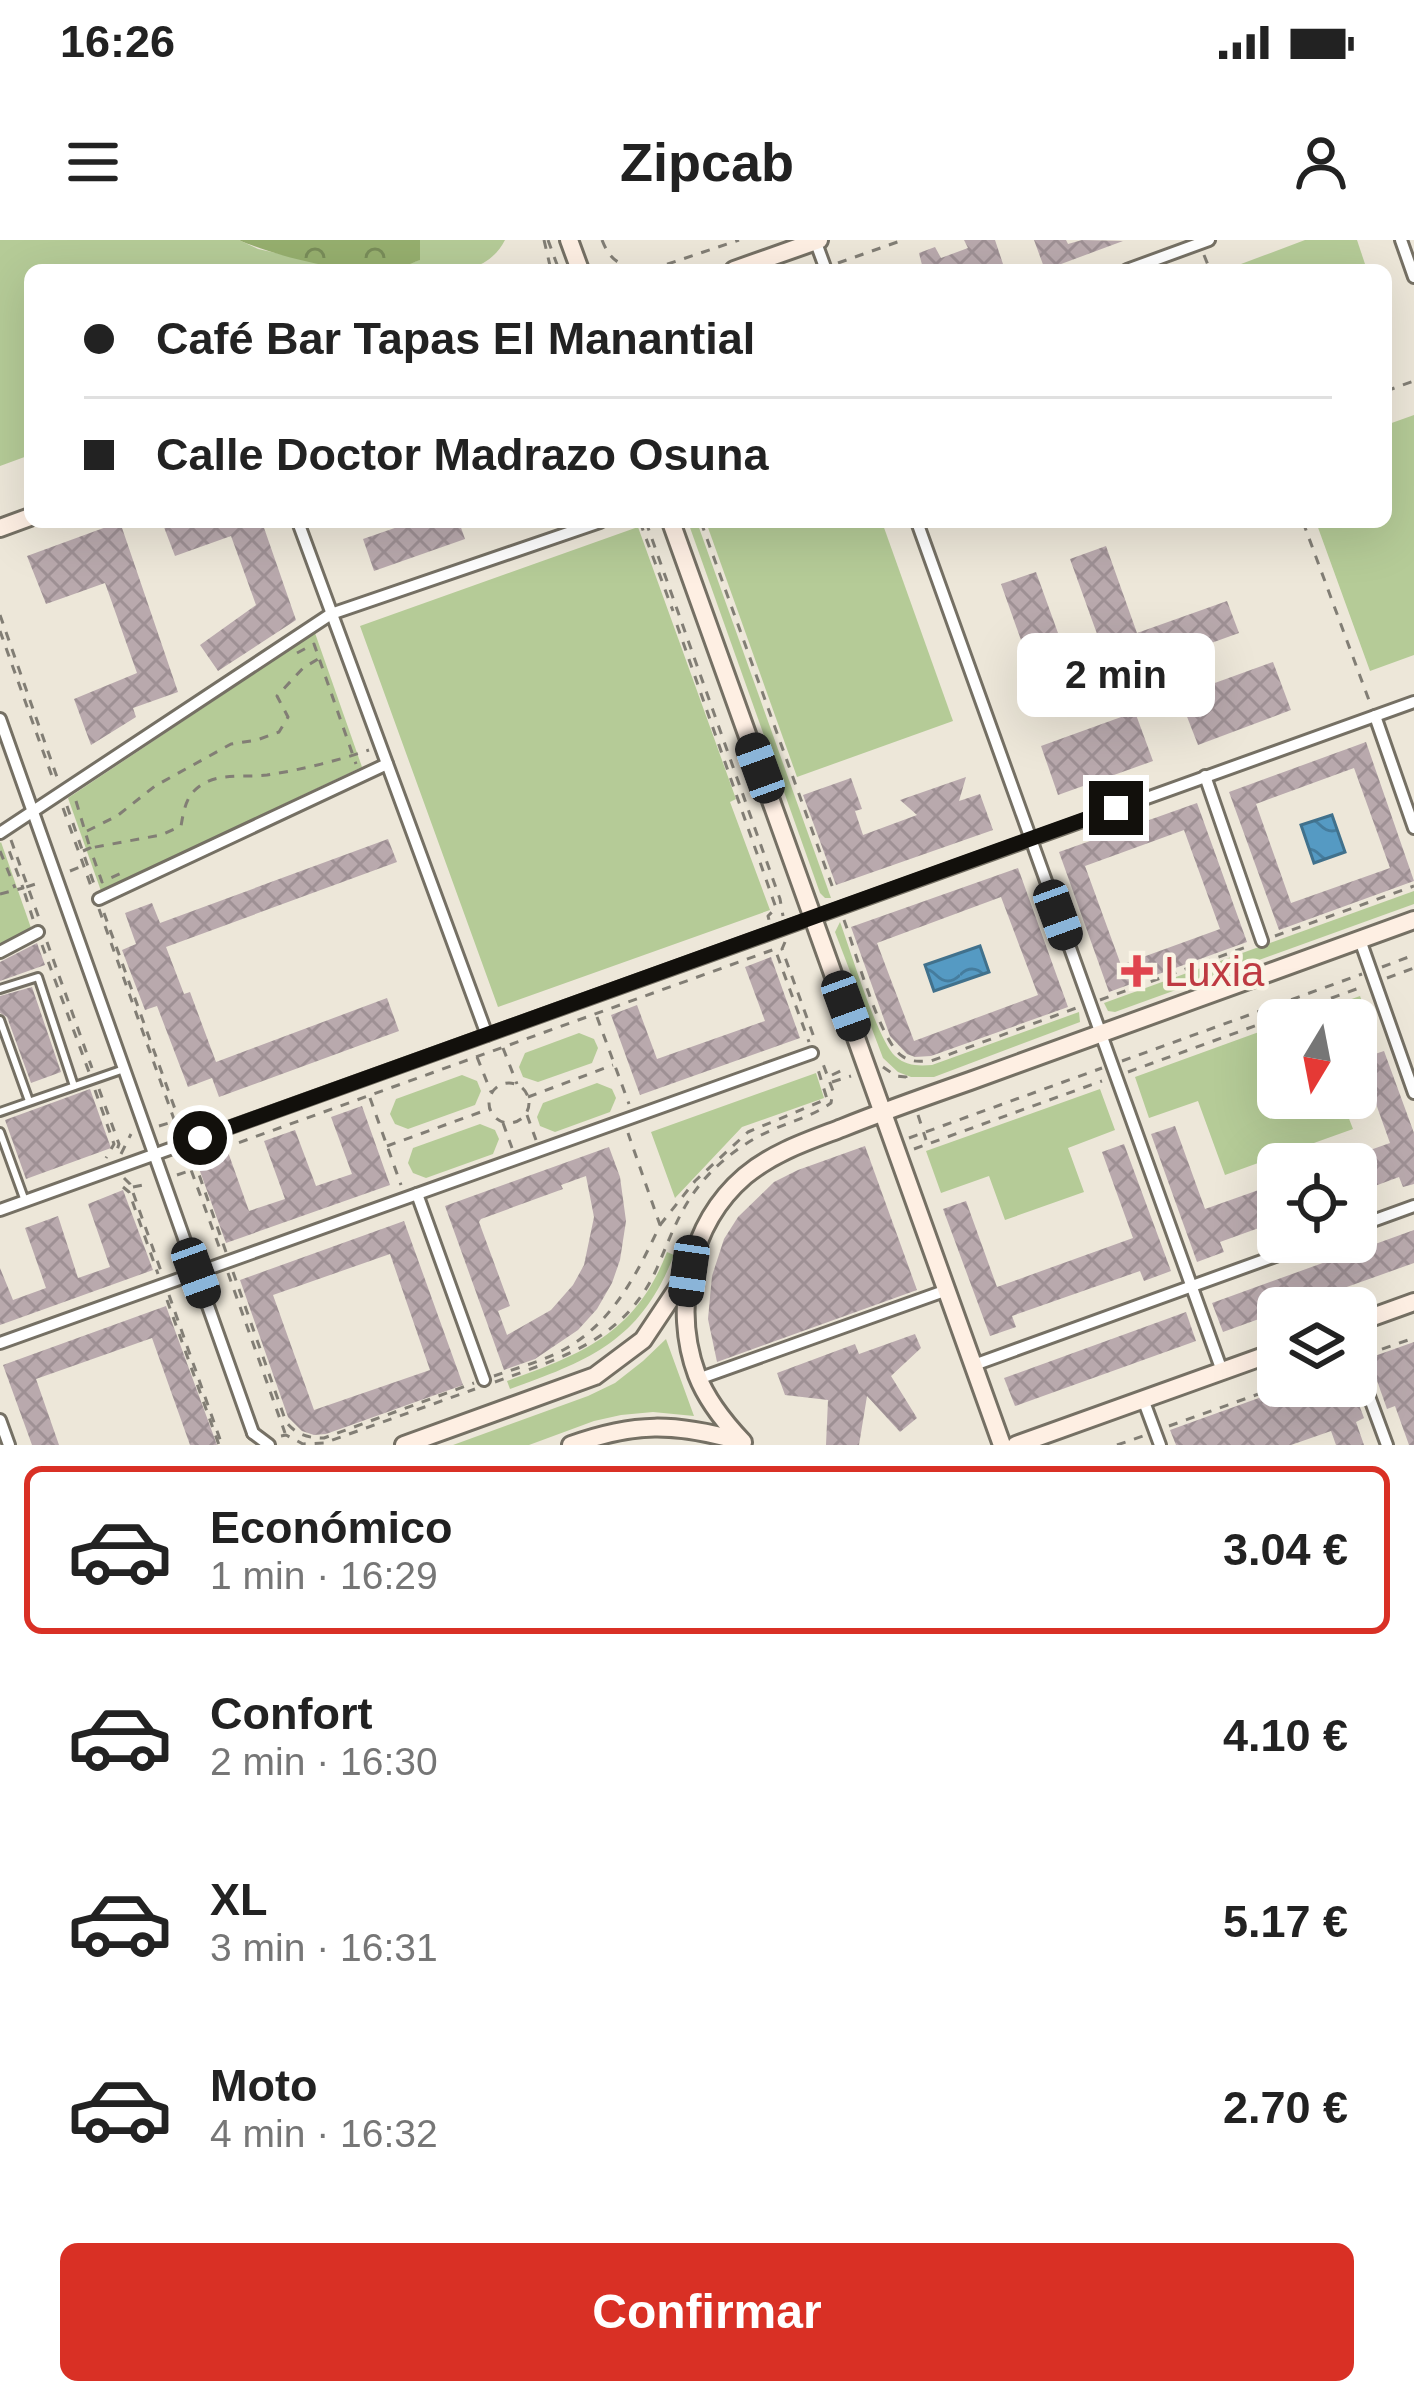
<!DOCTYPE html>
<html lang="es">
<meta charset="utf-8">
<style>
body{margin:0;font-family:Arial,sans-serif;background:#f6f6f6;color:#222;height:100vh;display:flex;flex-direction:column;font-size:45px;white-space:nowrap}
*{box-sizing:border-box;margin:0}
p{font-size:39px;color:#767676}
.icon{flex:none;width:66px;height:66px;fill:none;stroke:currentColor;stroke-width:2;stroke-linecap:round;stroke-linejoin:round}
.map{position:relative;height:1205px;overflow:hidden}
.panel{display:flex;flex-direction:column;background:#fff;flex:1}
.panel>*{flex:none}
.banner{position:absolute;left:24px;top:24px;width:1368px;height:264px;border-radius:18px;box-shadow:0 12px 48px #0002;display:grid;align-content:center;height:264px;padding:0 60px;background:#fff}
.needle{width:78px;rotate:190deg}
.fabs{position:absolute;left:1257px;top:759px;display:grid;gap:24px}
.fabs a{display:grid;place-items:center;width:120px;height:120px;border-radius:18px;background:#fff;box-shadow:0 12px 48px #0002;font-size:60px}
.end{position:absolute;width:54px;height:54px;margin:-27px;border:15px solid #12100c;background:#fff;box-shadow:0 0 0 6px #fff}
.from{border-radius:50%}
.bubble{position:absolute;height:84px;border-radius:18px;background:#fff;box-shadow:0 12px 48px #0002;font-size:39px;font-weight:700;line-height:84px;text-align:center}
.car{position:absolute;width:36px;height:72px;margin:-36px -18px;border-radius:15px;box-shadow:0 0 9px 3px #0007;background:linear-gradient(#222 24%,#8ab4d8 0 40%,#222 0 76%,#8ab4d8 0 86%,#222 0)}
.banner b{display:flex;align-items:center;gap:42px;height:114px;font-size:45px}
.banner b+b{border-top:3px solid #e0e0e0}
.banner i{width:30px;height:30px;background:#222}
ul{padding:21px 0 0;list-style:none}
li{display:flex;align-items:center;gap:36px;height:168px;margin:0 24px 18px;padding:0 36px;border:6px solid transparent;border-radius:18px}
li div{flex:1}
li b{display:block;font-size:45px}
li em{font-style:normal;font-weight:700}
li.selected{border-color:#d93025}
li>.icon{width:108px;height:108px;stroke-width:1.5}
.primary-button{display:flex;gap:24px;margin-top:auto;padding:24px 60px}
.primary-button a{flex:1;height:138px;border-radius:18px;background:#d93025;color:#fff;font-size:48px;font-weight:700;line-height:138px;text-align:center}
.status{display:flex;justify-content:space-between;align-items:center;height:84px;padding:0 60px;background:#fff;direction:ltr}
.status svg{height:33px;fill:currentColor}
header{display:flex;justify-content:space-between;align-items:center;height:156px;padding:0 60px;background:#fff;font-size:54px;font-weight:700}
.map>svg:first-child{display:block}
</style>
<div class="status"><b>16:26</b><svg viewBox="0 0 49 12"><path d="M0 12V9h3v3zM5 12V6h3v6zM10 12V3h3v9zM15 12V0h3v12zM26 1h20v11H26zM47 4h2v5h-2z"/></svg></div>
<header><svg class="icon" aria-label="menu" viewBox="0 0 24 24"><path d="M4 6h16M4 12h16M4 18h16"/></svg>Zipcab<svg class="icon" aria-label="person" viewBox="0 0 24 24"><circle cx="12" cy="8" r="4"/><path d="M4 21q1-7 8-7t8 7"/></svg></header>
<div class="map">
<svg width="1414" height="1205" viewBox="0 0 1414 1205">
<defs>
<pattern id="forest-crowns" width="20" height="18" patternUnits="userSpaceOnUse" patternTransform="scale(3)"><rect width="20" height="18" fill="#96af6e"/><path d="M2 6a3 3 0 1 1 6 0M12 15a3 3 0 1 1 6 0" fill="none" stroke="#798d59"/></pattern>
<pattern id="water-waves" width="16" height="10" patternUnits="userSpaceOnUse" patternTransform="scale(3)"><rect width="16" height="10" fill="#559ac3"/><path d="M0 5q4-4 8 0t8 0" fill="none" stroke="#457c9d"/></pattern>
<pattern id="building-cross-hatch" width="8" height="8" patternUnits="userSpaceOnUse" patternTransform="scale(3)"><rect width="8" height="8" fill="#b9a9ad"/><path d="M0 0l8 8M0 8l8-8" fill="none" stroke="#9e9094"/></pattern>
</defs>
<rect width="100%" height="100%" fill="#ede7d9"/>
<g fill="#b5cb97">
<path d="M0 0H239L258 9 353 30H30V215L0 226Z"/>
<path d="M420 0H505C483 42 435 30 394 30L419 20Z"/>
<path d="M1305 0H1357L1367 30H1225Z"/>
<path d="M1414 175V415L1370 431 1316 282H1386V185Z"/>
<path d="M688 282H697L831 658H825L820 653Z"/>
<path d="M706 282H882L953 481 797 537Z"/>
<path d="M638 287 736 559 730 562 770 670 498 767 360 386Z"/>
<path d="M315 393 362 527 101 651 68 558Z"/>
<path d="M1 602 31 688 0 706V603Z"/>
<path d="M1414 651V664L1115 772 1108 771 1104 763Z"/>
<path d="M840 682C850 709 878 801 895 816 906 826 918 826 932 825L1079 772 1080 782 934 837H911L898 832 883 818 835 692Z"/>
<path d="M1360 756 1375 797 1356 804V780H1293Z"/>
<path d="M1278 785V858H1341L1353 889 1225 935 1198 861 1149 878 1135 837Z"/>
<path d="M579 793 594 799 598 808 592 823 538 842 523 837 519 827 525 813Z"/>
<path d="M816 833 824 858 742 887 675 958 651 892Z"/>
<path d="M462 835 477 841 481 851 475 865 408 889 395 884 390 874 396 859Z"/>
<path d="M597 843 612 849 616 858 610 872 555 892 540 886 537 877 543 863Z"/>
<path d="M1100 849 1115 890 1068 908 1084 952 1005 980 989 936 941 953 926 911Z"/>
<path d="M480 884 495 890 499 899 493 914 426 938 413 933 408 923 413 908Z"/>
<path d="M667 1012 674 1015C641 1100 591 1120 510 1149L507 1141C583 1114 636 1093 667 1012Z"/>
<path d="M666 1099 694 1176 653 1172 621 1175 594 1181 529 1205H453L588 1156 615 1143 643 1121Z"/>
</g>
<path fill="url(#forest-crowns)" d="M239 0H420V20C411 23 401 29 392 30 354 36 274 16 239 0Z"/>
<g fill="url(#water-waves)" stroke="#41718c" stroke-width="3">
<path d="M1332 575 1345 612 1314 623 1301 585Z"/>
<path d="M980 706 989 732 934 751 925 725Z"/>
</g>
<g fill="url(#building-cross-hatch)" fill-rule="evenodd">
<path d="M964 0H995L1005 30H912L922 25 919 13 935 7 941 18 968 8Z"/>
<path d="M1034 0H1066L1068 4 1082 0 1123 1 1045 30Z"/>
<path d="M120 282 178 452 133 468 136 477 91 505 74 459 137 433 105 343 46 364 27 316Z"/>
<path d="M162 282H262L296 380 218 431 200 405 256 365 231 296 175 316Z"/>
<path d="M412 282H459L465 299 374 331 363 299Z"/>
<path d="M1106 306 1137 393 1227 361 1239 393 1031 468 1019 436 1032 431 1001 344 1036 332 1067 418 1101 405 1070 319Z"/>
<path d="M1273 422 1291 470 1198 505 1179 456Z"/>
<path d="M1135 472 1153 521 1058 555 1041 506Z"/>
<path d="M1366 502 1414 641 1279 690 1229 552ZM1354 528 1390 628 1291 663 1256 564Z"/>
<path d="M966 537 959 561 980 554 993 590 836 645 803 555 851 538 862 569 855 571 863 595 917 575 900 560Z"/>
<path d="M1197 563 1247 702 1109 752 1059 612ZM1184 590 1220 689 1121 725 1085 626Z"/>
<path d="M388 599 397 622 166 707 184 754 190 752 216 822 387 758 399 791 219 857 212 838 188 847 157 766 145 770 122 710 136 704 125 673 152 663 160 683Z"/>
<path d="M1018 628 1068 767 931 816 915 817 907 814 890 796 851 687ZM1001 657 1038 755 914 801 877 703Z"/>
<path d="M37 703 45 725 0 741V722Z"/>
<path d="M771 717 800 798 640 855 611 775 637 765 657 819 765 781 745 727Z"/>
<path d="M32 747 61 832 31 843 7 777 0 773V756Z"/>
<path d="M1384 811 1414 893V944L1403 947 1399 937 1356 953V915L1390 903 1360 819Z"/>
<path d="M90 849 111 908 26 939 5 880Z"/>
<path d="M362 866 390 945 226 1003 197 923 228 912 249 971 285 959 264 901 295 890 316 946 352 934 331 877Z"/>
<path d="M1175 886 1205 969 1278 943V981L1220 1002 1224 1012 1197 1022 1151 894Z"/>
<path d="M1124 904 1171 1031 1144 1041 1140 1031 1012 1076 1016 1087 990 1096 943 969 966 961 997 1047 1133 998 1102 912Z"/>
<path d="M865 906 917 1050 717 1122 708 1079 712 1036 724 999 738 977 774 942 798 930Z"/>
<path d="M609 907 620 937 626 981 620 1020 612 1043 597 1069 578 1090 535 1119 504 1130 445 966ZM586 936 594 977 584 1025 573 1045 551 1070 507 1095 498 1071 510 1066 479 982 481 979 563 949 561 945Z"/>
<path d="M123 950 153 1030 0 1085V1028L13 1060 46 1048 25 988 58 976 78 1038 110 1027 88 964Z"/>
<path d="M404 981 463 1145 326 1194 314 1195 302 1191 288 1177 240 1040ZM390 1014 430 1130 314 1170 273 1055Z"/>
<path d="M1414 990V1023L1288 1068H1278V1072L1223 1092 1212 1063Z"/>
<path d="M166 1066 217 1205H190L152 1098 36 1139 59 1205H32L3 1125Z"/>
<path d="M1186 1072 1196 1101 1015 1166 1004 1138Z"/>
<path d="M915 1094 921 1108 891 1136 917 1178 900 1192 867 1156 859 1205H826L828 1160 785 1155 777 1133 855 1104 859 1114Z"/>
<path d="M1414 1102V1205H1409L1395 1166 1387 1169 1369 1118Z"/>
<path d="M1292 1146H1352L1364 1178 1356 1182 1364 1205H1336L1331 1191 1291 1205H1176L1170 1190Z"/>
</g>
<g fill="none" stroke-linecap="round" stroke-linejoin="round">
<defs>
<g id="lane">
<path d="M0 749 38 737 74 846"/>
<path d="M0 780 29 861"/>
<path d="M0 872 124 829"/>
<path d="M0 892 25 961"/>
</g>
<g id="street">
<path d="M815 0 826 30"/>
<path d="M1401 0 1414 37"/>
<path d="M1127 30 1209 0"/>
<path d="M298 282 487 795"/>
<path d="M917 282 1222 1131"/>
<path d="M1375 476 1414 588"/>
<path d="M0 479 253 1193"/>
<path d="M1205 536 1262 701"/>
<path d="M0 593 331 374 600 282"/>
<path d="M99 659 387 524"/>
<path d="M1360 700 1414 853"/>
<path d="M0 712 38 692"/>
<path d="M417 954 484 1140"/>
<path d="M0 970 1414 462"/>
<path d="M1356 987 1414 966"/>
<path d="M0 1103 812 813"/>
<path d="M1356 1121 1387 1205"/>
<path d="M974 1125 1314 1002"/>
<path d="M698 1139 947 1050"/>
<path d="M1143 1159 1160 1205"/>
<path d="M0 1180 9 1205"/>
<path d="M253 1193 269 1205"/>
</g>
<g id="secondary">
<path d="M569 0 580 30"/>
<path d="M734 30 819 0"/>
<path d="M671 282 1002 1205"/>
<path d="M0 288 30 277"/>
<path d="M1356 1083 1414 1062"/>
<path d="M743 1202C724 1182 707 1161 697 1135 672 1068 689 984 745 936 774 912 808 901 842 888 884 871 927 856 970 841 1118 787 1266 734 1414 680"/>
<path d="M404 1205 595 1136 643 1100 685 1037"/>
<path d="M571 1205C635 1182 674 1183 740 1201"/>
<path d="M1016 1205 1278 1111"/>
</g>
</defs>
<use href="#lane" stroke="#757064" stroke-width="12"/>
<use href="#street" stroke="#757064" stroke-width="16"/>
<use href="#secondary" stroke="#757064" stroke-width="22"/>
<g stroke="#827e75" stroke-width="3" stroke-dasharray="9 9" stroke-linecap="butt">
<path d="M544 0 551 30"/>
<path d="M548 0 559 30"/>
<path d="M602 0C611 23 621 25 643 30"/>
<path d="M1204 15 1210 30"/>
<path d="M838 23 903 0"/>
<path d="M650 30 739 0"/>
<path d="M1386 151 1414 141"/>
<path d="M640 282 673 371"/>
<path d="M646 282 780 659 783 676"/>
<path d="M701 282 835 654"/>
<path d="M1303 282 1370 463"/>
<path d="M0 375 58 540"/>
<path d="M677 385 776 668 768 676 769 680"/>
<path d="M0 391 54 542"/>
<path d="M297 413 314 404 356 524"/>
<path d="M76 561 90 608 161 595 181 586C183 575 185 560 194 551 214 531 242 538 267 535 300 530 337 521 369 510"/>
<path d="M67 566 95 647"/>
<path d="M63 568 92 649"/>
<path d="M87 591 117 576 155 546 231 504 257 500 279 492 288 477 277 456 303 428 318 419"/>
<path d="M11 600 40 681"/>
<path d="M0 611 15 648"/>
<path d="M83 611 90 608 102 642 126 631"/>
<path d="M70 631 85 625"/>
<path d="M0 654 23 648 7 605"/>
<path d="M99 669 175 882 183 889"/>
<path d="M104 673 179 880"/>
<path d="M33 679 23 648 42 642"/>
<path d="M844 680C855 709 880 802 902 816 912 823 920 821 931 821L1079 767"/>
<path d="M1275 696 1414 646"/>
<path d="M47 702 92 828"/>
<path d="M785 702 782 709 815 800"/>
<path d="M42 705 89 832"/>
<path d="M1382 727 1414 715"/>
<path d="M1387 738 1414 728"/>
<path d="M1100 760 1249 706"/>
<path d="M597 777 629 864"/>
<path d="M503 808 517 844"/>
<path d="M477 817 491 852"/>
<path d="M1122 821 1362 734"/>
<path d="M883 827 896 836 906 837 908 843"/>
<path d="M1128 832 1362 747"/>
<path d="M832 835 847 828"/>
<path d="M832 842 851 836"/>
<circle cx="509" cy="863" r="20"/>
<path d="M99 849 119 904 116 913"/>
<path d="M95 850 114 904 106 918"/>
<path d="M528 857 613 825"/>
<path d="M370 858 401 945"/>
<path d="M527 875 536 900"/>
<path d="M918 875 926 900"/>
<path d="M503 883 512 908"/>
<path d="M159 886 179 880 190 888"/>
<path d="M909 898 1102 828"/>
<path d="M387 906 489 869"/>
<path d="M914 909 1102 841"/>
<path d="M193 913 190 927 221 1012"/>
<path d="M121 914 131 894"/>
<path d="M177 935 189 931"/>
<path d="M124 938 130 944 162 1034"/>
<path d="M123 947 129 952 158 1034"/>
<path d="M133 947 148 944"/>
<path d="M660 985 695 941 748 892 827 859 816 823"/>
<path d="M226 1012 195 923 199 917 775 709 809 802"/>
<path d="M233 1032 286 1182C297 1195 307 1198 324 1198L474 1143"/>
<path d="M228 1033 285 1193"/>
<path d="M169 1055 222 1205"/>
<path d="M167 1060 219 1205"/>
<path d="M1365 1115 1414 1098"/>
<path d="M494 1136C517 1128 543 1121 565 1109 613 1082 637 1034 660 985L628 893"/>
<path d="M495 1142C563 1117 625 1100 657 1028 673 991 682 962 711 932 728 915 750 899 772 890 792 881 813 876 831 863L833 851 822 821"/>
<path d="M1169 1186 1281 1146"/>
<path d="M281 1196 286 1195 303 1204 324 1203 475 1149"/>
<path d="M1117 1205 1143 1196"/>
</g>
<use href="#lane" stroke="#fff" stroke-width="6"/>
<use href="#street" stroke="#fff" stroke-width="10"/>
<use href="#secondary" stroke="#feefe3" stroke-width="16"/>
</g>
<g fill="none" stroke-linecap="round" stroke-linejoin="round">
<path stroke="#12100c" stroke-width="15" d="M200 898 1116 568"/>
</g>
<path fill="#e0444e" stroke="#faf4e6" stroke-width="4.5" d="M1131 713h12v12h12v12h-12v12h-12v-12h-12v-12h12z"/>
<g text-anchor="middle" dominant-baseline="central" stroke-width="9" stroke-linejoin="round" paint-order="stroke">
<g font-size="42" fill="#be3a42" stroke="#faf4e6" text-anchor="start">
<text x="1164" y="731">Luxia</text>
</g>
</g>
</svg>
<div class="fabs">
<a><svg class="needle" viewBox="-14 -14 28 28"><path d="M0-13l5 13h-10z" fill="#e53935"/><path d="M0 13l5-13h-10z" fill="#767676"/></svg></a>
<a><svg class="icon" aria-label="locate" viewBox="0 0 24 24"><circle cx="12" cy="12" r="6"/><path d="M12 2v4M12 18v4M2 12h4M18 12h4"/></svg></a>
<a><svg class="icon" aria-label="layers" viewBox="0 0 24 24"><path d="M12 4l9 5-9 5-9-5zM3 14l9 5 9-5"/></svg></a>
</div>
<i class="end from" style="left:200px;top:898px"></i>
<i class="end" style="left:1116px;top:568px"></i>
<div class="bubble" style="left:1017px;top:393px;width:198px">2 min</div>
<i class="car" style="left:760px;top:528px;rotate:340deg"></i>
<i class="car" style="left:1058px;top:675px;rotate:160deg"></i>
<i class="car" style="left:846px;top:766px;rotate:160deg"></i>
<i class="car" style="left:689px;top:1031px;rotate:188deg"></i>
<i class="car" style="left:196px;top:1033px;rotate:160deg"></i>
<div class="banner">
<b><i class="from"></i>Café Bar Tapas El Manantial</b>
<b><i></i>Calle Doctor Madrazo Osuna</b>
</div>
</div>
<section class="panel">
<ul>
<li class="selected"><svg class="icon" aria-label="car" viewBox="0 0 24 24"><path d="M5 17H2v-5l4-1 3-4h7l3 4 3 1v5h-3M9 17h6M6 11h13"/><circle cx="7" cy="17" r="2"/><circle cx="17" cy="17" r="2"/></svg><div><b>Económico</b><p>1 min · 16:29</p></div><em>3.04 €</em></li>
<li><svg class="icon" aria-label="car" viewBox="0 0 24 24"><path d="M5 17H2v-5l4-1 3-4h7l3 4 3 1v5h-3M9 17h6M6 11h13"/><circle cx="7" cy="17" r="2"/><circle cx="17" cy="17" r="2"/></svg><div><b>Confort</b><p>2 min · 16:30</p></div><em>4.10 €</em></li>
<li><svg class="icon" aria-label="car" viewBox="0 0 24 24"><path d="M5 17H2v-5l4-1 3-4h7l3 4 3 1v5h-3M9 17h6M6 11h13"/><circle cx="7" cy="17" r="2"/><circle cx="17" cy="17" r="2"/></svg><div><b>XL</b><p>3 min · 16:31</p></div><em>5.17 €</em></li>
<li><svg class="icon" aria-label="car" viewBox="0 0 24 24"><path d="M5 17H2v-5l4-1 3-4h7l3 4 3 1v5h-3M9 17h6M6 11h13"/><circle cx="7" cy="17" r="2"/><circle cx="17" cy="17" r="2"/></svg><div><b>Moto</b><p>4 min · 16:32</p></div><em>2.70 €</em></li>
</ul>
<div class="primary-button"><a>Confirmar</a></div>
</section>
